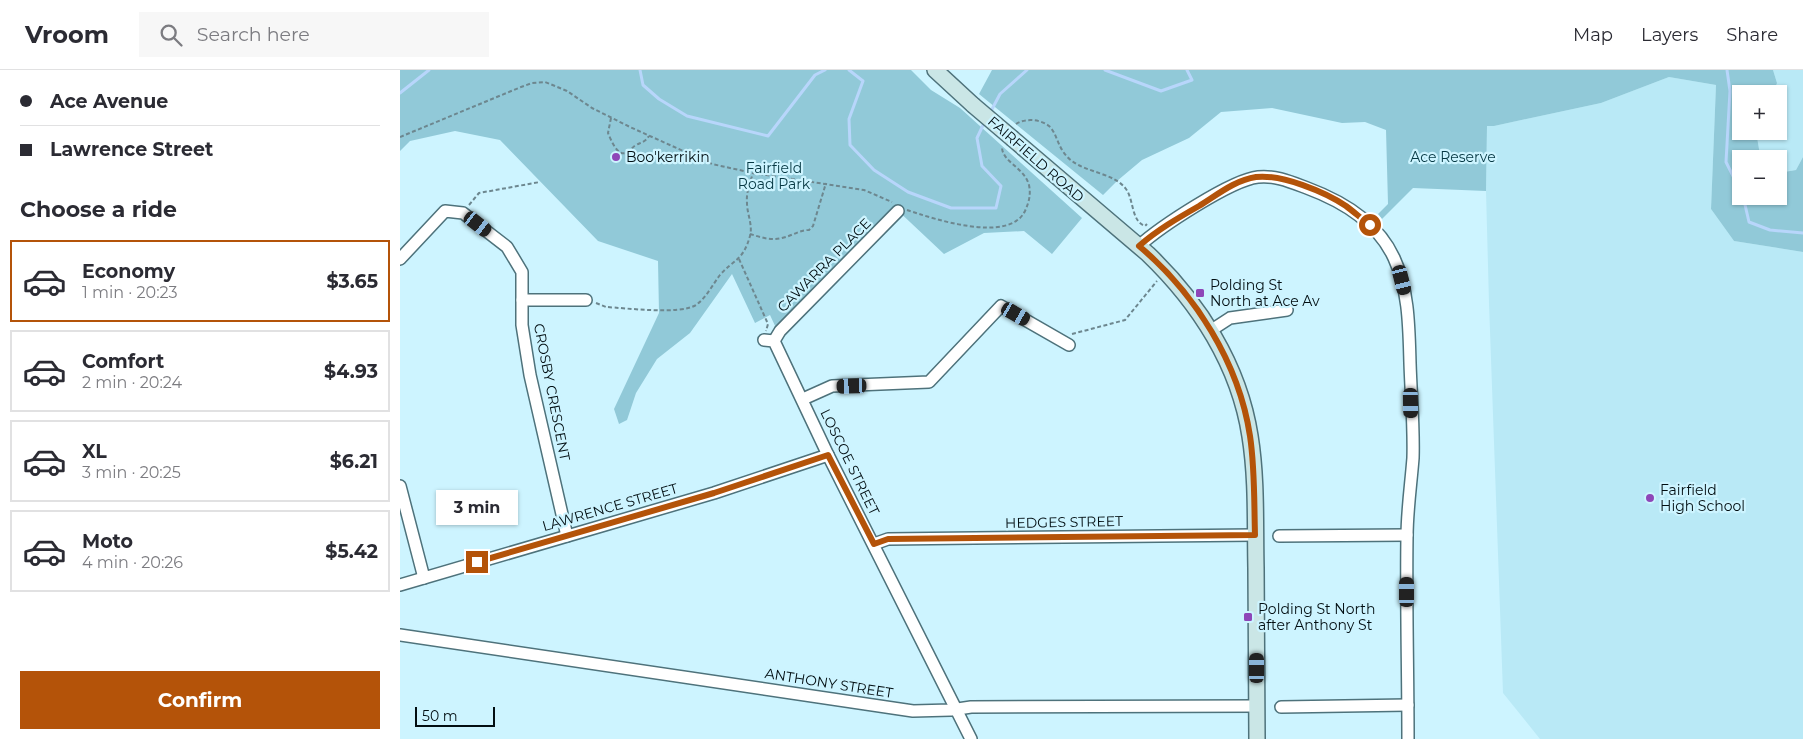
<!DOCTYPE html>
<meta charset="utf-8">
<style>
body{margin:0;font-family:Montserrat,sans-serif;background:#f7f7f7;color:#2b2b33;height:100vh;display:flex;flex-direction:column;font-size:19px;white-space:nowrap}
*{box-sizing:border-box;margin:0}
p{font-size:16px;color:#7c7c81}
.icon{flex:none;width:28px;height:28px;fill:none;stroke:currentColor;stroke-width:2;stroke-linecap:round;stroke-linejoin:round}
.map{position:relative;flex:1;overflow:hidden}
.panel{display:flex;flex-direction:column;background:#fff;width:400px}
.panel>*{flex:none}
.hud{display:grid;align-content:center;height:110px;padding:0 20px;background:#fff}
.controls{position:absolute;left:1332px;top:15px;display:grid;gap:10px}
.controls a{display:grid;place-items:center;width:55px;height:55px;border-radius:0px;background:#fff;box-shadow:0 1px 4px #0004;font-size:25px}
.scale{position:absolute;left:15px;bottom:12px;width:80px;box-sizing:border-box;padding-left:5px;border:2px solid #020e12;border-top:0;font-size:14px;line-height:18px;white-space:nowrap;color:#020e12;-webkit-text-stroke:4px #cdf4ff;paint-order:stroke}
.end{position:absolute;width:22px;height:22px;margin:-11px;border:6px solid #b45309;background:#fff;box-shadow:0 0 0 2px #fff}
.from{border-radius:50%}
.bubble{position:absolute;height:35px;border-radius:0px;background:#fff;box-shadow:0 1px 4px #0004;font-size:16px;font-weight:700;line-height:35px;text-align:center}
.car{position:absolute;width:15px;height:30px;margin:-15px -8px;border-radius:6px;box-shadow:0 0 4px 1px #0007;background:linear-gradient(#222 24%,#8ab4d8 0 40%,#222 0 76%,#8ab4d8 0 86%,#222 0)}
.hud b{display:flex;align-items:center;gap:18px;height:48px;font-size:19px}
.hud b+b{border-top:1px solid #e1e1e2}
.hud i{width:12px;height:12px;background:#2b2b33}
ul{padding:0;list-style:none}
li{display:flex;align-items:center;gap:15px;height:82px;margin:0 10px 8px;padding:0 10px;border:2px solid #e1e1e2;border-radius:0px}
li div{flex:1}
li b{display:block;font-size:19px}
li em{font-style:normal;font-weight:700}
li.current{border-color:#b45309}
li>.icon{width:45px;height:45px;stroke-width:1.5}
h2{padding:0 20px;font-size:22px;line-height:60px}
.cta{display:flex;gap:10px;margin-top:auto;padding:10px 20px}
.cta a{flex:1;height:58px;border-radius:0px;background:#b45309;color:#fff;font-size:20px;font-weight:700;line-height:58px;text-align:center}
header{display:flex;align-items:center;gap:30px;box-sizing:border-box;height:70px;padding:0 25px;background:#fff;border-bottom:1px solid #e1e1e2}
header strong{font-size:24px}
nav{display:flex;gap:28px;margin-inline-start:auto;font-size:18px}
.search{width:350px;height:45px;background:#f7f7f7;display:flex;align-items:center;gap:12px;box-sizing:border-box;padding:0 18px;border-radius:0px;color:#7c7c81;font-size:19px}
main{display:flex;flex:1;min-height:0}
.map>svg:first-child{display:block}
</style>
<header>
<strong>Vroom</strong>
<div class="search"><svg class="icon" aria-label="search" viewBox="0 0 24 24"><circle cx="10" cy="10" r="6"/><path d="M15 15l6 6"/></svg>Search here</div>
<nav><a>Map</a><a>Layers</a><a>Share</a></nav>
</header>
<main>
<section class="panel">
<div class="hud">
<b><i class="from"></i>Ace Avenue</b>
<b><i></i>Lawrence Street</b>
</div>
<h2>Choose a ride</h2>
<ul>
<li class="current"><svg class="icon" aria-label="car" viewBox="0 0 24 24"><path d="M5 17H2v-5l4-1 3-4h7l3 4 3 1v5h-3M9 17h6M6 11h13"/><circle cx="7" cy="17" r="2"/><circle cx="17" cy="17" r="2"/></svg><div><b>Economy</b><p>1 min · 20:23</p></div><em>$3.65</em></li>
<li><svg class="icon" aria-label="car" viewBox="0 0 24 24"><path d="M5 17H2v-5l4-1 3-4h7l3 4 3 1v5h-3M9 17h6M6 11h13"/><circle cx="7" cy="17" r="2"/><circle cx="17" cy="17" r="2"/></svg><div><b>Comfort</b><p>2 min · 20:24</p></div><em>$4.93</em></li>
<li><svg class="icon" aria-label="car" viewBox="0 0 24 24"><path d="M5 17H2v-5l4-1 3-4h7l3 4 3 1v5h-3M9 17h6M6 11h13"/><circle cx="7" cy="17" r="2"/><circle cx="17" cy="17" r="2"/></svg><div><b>XL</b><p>3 min · 20:25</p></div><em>$6.21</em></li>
<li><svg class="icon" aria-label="car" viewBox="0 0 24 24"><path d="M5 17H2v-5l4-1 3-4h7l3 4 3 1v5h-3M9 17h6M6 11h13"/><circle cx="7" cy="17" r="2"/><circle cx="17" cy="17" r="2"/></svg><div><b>Moto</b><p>4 min · 20:26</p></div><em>$5.42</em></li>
</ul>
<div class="cta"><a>Confirm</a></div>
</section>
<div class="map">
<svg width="1403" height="669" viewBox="0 0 1403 669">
<rect width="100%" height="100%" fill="#cdf4ff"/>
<g fill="#b9e9f6">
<path d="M1373 0H1403V87L1396 100 1384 102 1379 98V89H1365L1360 85 1357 67 1360 61H1379V24H1373L1377 13Z"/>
<path d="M1269 7 1316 15 1311 139 1334 171 1403 182V669H1140L1103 623 1089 233 1086 121 1087 55 1094 56 1201 33Z"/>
</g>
<g fill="#91c9d8">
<path d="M0 0H511L531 20 560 38 682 148 652 184 624 161 584 163 544 184 494 137 376 258 370 245 355 253 332 204 290 263 257 289 236 323 227 350 219 354 214 339 259 243 258 191 198 171 100 70 55 61 10 71 0 81Z"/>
<path d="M592 0H1373L1377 13 1373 24H1341V61H1360L1357 67 1360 85 1365 89H1341V126H1379V98L1384 102 1396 100 1403 87V182L1334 171 1311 139 1316 15 1269 7 1201 33 1094 56H1087L1086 121 1013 118 982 149 978 144 988 134 986 60 965 52 942 53 872 38 821 42 789 68 742 90 717 111 703 125 579 24Z"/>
</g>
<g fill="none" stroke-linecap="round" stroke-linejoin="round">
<g stroke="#b8d6fb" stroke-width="3">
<path d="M240 0 243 15 259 29 287 46 368 66 415 5 425 0"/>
<path d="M449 0 463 11 449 49 450 75 474 100 508 122 551 138H596L601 116 582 96 577 68 585 51"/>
<path d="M705 0 761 21 792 10 787 0"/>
<path d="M1327 0 1330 21 1326 92 1341 122"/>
<path d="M0 23 29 0"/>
<path d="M590 43 600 24 627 0"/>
<path d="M1343 126 1349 152 1370 160 1403 163"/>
</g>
<defs>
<g id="minor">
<path d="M739 176C760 157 831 110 858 107 875 105 891 112 907 118 942 131 978 153 994 188 1009 220 1009 259 1010 293 1011 325 1014 357 1013 388 1011 414 1007 441 1007 467 1006 534 1008 602 1008 669"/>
<path d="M0 189 45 141 63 143 107 177 122 202V255L130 305 167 466"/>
<path d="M122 230H186"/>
<path d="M810 261 830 248 887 240"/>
<path d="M364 270 374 271 428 385 571 669"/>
<path d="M374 271 380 261 498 141"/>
<path d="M403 329 432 316 529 312 601 236 669 275"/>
<path d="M0 416 24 508"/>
<path d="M879 466 1007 465"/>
<path d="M474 474 488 469 855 465"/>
<path d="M0 515 314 423 428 385"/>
<path d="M0 565 513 641 551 640 571 637 857 636"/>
<path d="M881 637 1008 635"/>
</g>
<g id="secondary">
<path d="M535 0 573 35"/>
<path d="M613 69 748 184C799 233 839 295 850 366 857 409 855 455 856 498 856 555 857 612 857 669"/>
</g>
</defs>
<use href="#minor" stroke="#4e727b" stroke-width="14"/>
<use href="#secondary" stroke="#4e727b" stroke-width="18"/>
<g stroke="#6d878f" stroke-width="2" stroke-dasharray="4 2.5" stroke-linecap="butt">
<path d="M211 48 208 63C211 70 217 86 226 83 231 81 232 77 236 75 242 72 245 72 249 66"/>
<path d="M616 54C625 48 640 49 649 56 658 64 657 80 672 91 688 103 714 103 726 119 734 130 731 151 745 156L747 154"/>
<path d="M0 67 121 17 132 13 145 12 155 16 167 21 192 38 230 57 312 94 353 103 464 120 492 132"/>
<path d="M69 135 79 123 140 112"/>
<path d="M507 140C534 149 609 174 625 141 629 132 631 125 629 115 624 97 602 92 602 77"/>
<path d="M350 164C360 167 371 171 382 168 392 166 399 160 409 160L413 156 426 113"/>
<path d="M339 189 368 254 366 261"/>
<path d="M196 233 206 237C226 238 280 245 296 235 306 228 313 214 320 205 334 189 343 191 350 166 353 155 347 144 347 133 346 122 350 113 353 103"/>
<path d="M672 264 725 250 757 211"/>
</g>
<use href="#minor" stroke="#fff" stroke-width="11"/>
<use href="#secondary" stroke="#cae6e6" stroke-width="15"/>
<defs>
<path id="secondary-bridge" d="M573 35 613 69"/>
</defs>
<use href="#secondary-bridge" stroke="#4e727b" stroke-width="18" stroke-linecap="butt"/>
<use href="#secondary-bridge" stroke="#cae6e6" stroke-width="15"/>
</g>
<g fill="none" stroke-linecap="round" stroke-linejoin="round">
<path stroke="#b45309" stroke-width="6" d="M77 492 314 423 428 385 474 474 488 469 855 465C854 433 855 399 850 366 839 293 795 223 739 176 757 160 778 148 799 136 817 125 835 110 856 107 882 104 925 122 946 136 954 142 962 149 970 155"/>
</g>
<g fill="#8e46b8" stroke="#cdf4ff" stroke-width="2">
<circle cx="216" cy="87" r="5"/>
<rect x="795" y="218" width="10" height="10" rx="2.5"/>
<circle cx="1250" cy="428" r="5"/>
<rect x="843" y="542" width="10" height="10" rx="2.5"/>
</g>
<g text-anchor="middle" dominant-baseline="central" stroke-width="4.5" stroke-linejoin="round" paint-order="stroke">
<g font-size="14" fill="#020e12" stroke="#cdf4ff" text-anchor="start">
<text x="226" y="87">Boo'kerrikin</text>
<text x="810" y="215">Polding St<tspan x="810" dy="16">North at Ace Av</tspan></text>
<text x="1260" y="420">Fairfield<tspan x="1260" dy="16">High School</tspan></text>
<text x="858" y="539">Polding St North<tspan x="858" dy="16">after Anthony St</tspan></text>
</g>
<g font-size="14" fill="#063843" stroke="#cdf4ff">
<text x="1053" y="87">Ace Reserve</text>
<text x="374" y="98">Fairfield<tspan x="374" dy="16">Road Park</tspan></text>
</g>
<g font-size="14" fill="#020e12" stroke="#cdf4ff">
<text transform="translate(636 89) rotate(41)">FAIRFIELD ROAD</text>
<text transform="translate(424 195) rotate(-45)">CAWARRA PLACE</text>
<text transform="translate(152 322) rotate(79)">CROSBY CRESCENT</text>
<text transform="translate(450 392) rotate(64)">LOSCOE STREET</text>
<text transform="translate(210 437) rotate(-16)">LAWRENCE STREET</text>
<text transform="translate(664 452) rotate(-1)">HEDGES STREET</text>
<text transform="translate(429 613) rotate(9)">ANTHONY STREET</text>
</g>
</g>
</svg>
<div class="controls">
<a>+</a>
<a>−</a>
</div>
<div class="scale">50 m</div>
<i class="end from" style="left:970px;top:155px"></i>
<i class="end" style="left:77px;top:492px"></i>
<div class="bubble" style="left:36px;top:420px;width:82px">3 min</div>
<i class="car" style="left:78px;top:154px;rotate:128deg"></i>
<i class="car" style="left:1002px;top:210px;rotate:166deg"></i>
<i class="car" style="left:616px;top:244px;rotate:120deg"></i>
<i class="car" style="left:452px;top:316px;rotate:268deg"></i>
<i class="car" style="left:1011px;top:333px;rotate:179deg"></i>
<i class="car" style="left:1007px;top:522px;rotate:0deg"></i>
<i class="car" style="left:857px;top:598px;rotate:0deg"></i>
</div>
</main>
